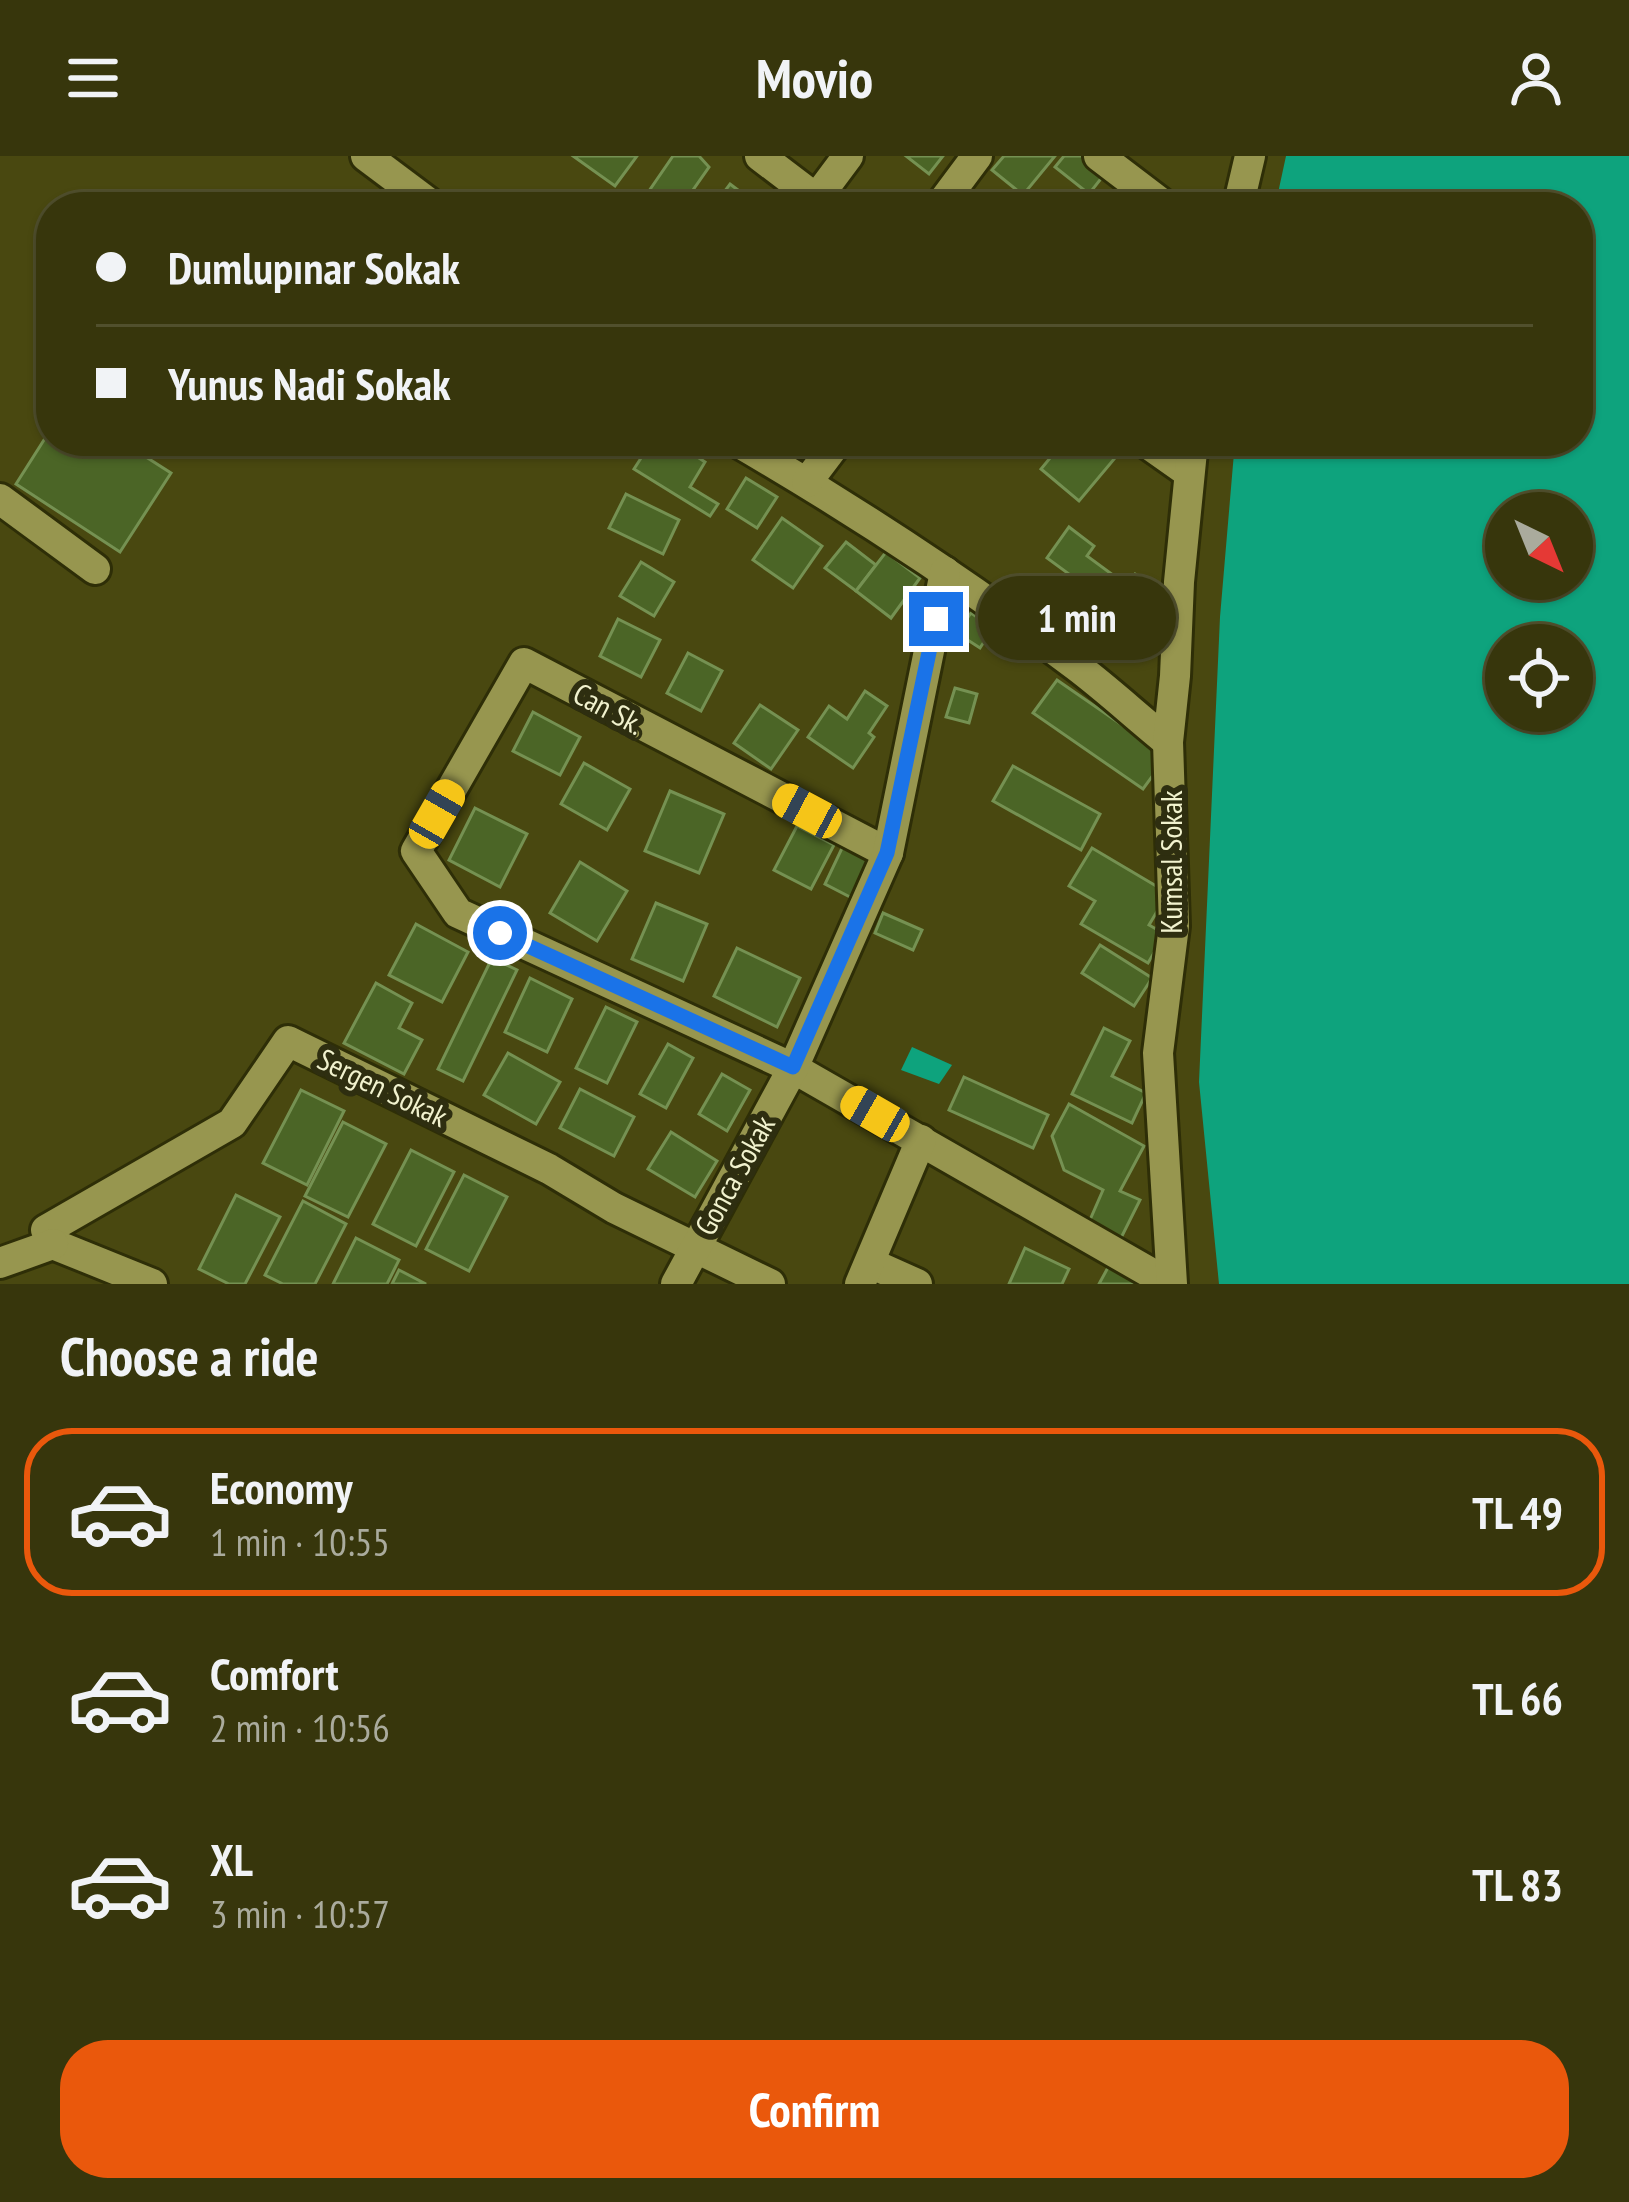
<!DOCTYPE html>
<meta charset="utf-8">
<style>
body{margin:0;font-family:"PT Sans Narrow",sans-serif;background:#3e3e15;color:#f1f3f6;height:100vh;display:flex;flex-direction:column;font-size:45px;white-space:nowrap}
*{box-sizing:border-box;margin:0}
p{font-size:39px;color:#aaab9d}
.icon{flex:none;width:66px;height:66px;fill:none;stroke:currentColor;stroke-width:2;stroke-linecap:round;stroke-linejoin:round}
.map{position:relative;height:1128px;overflow:hidden}
.sheet{display:flex;flex-direction:column;background:#37360c;flex:1}
.sheet>*{flex:none}
.hud{position:absolute;left:36px;top:36px;width:1557px;height:264px;border-radius:48px;box-shadow:0 3px 9px #0004,0 0 0 3px #51502d;display:grid;align-content:center;height:264px;padding:0 60px;background:#37360c}
.needle{width:78px;rotate:137deg}
.fabs{position:absolute;left:1485px;top:336px;display:grid;gap:24px}
.fabs a{display:grid;place-items:center;width:108px;height:108px;border-radius:50%;background:#37360c;box-shadow:0 3px 9px #0004,0 0 0 3px #51502d;font-size:60px}
.end{position:absolute;width:54px;height:54px;margin:-27px;border:15px solid #1a73e8;background:#fff;box-shadow:0 0 0 6px #fff}
.from{border-radius:50%}
.bubble{position:absolute;height:84px;border-radius:42px;background:#37360c;box-shadow:0 3px 9px #0004,0 0 0 3px #51502d;font-size:39px;font-weight:700;line-height:84px;text-align:center}
.car{position:absolute;width:36px;height:72px;margin:-36px -18px;border-radius:15px;box-shadow:0 0 9px 3px #0007;background:linear-gradient(#f5c518 24%,#345 0 40%,#f5c518 0 76%,#345 0 86%,#f5c518 0)}
.hud b{display:flex;align-items:center;gap:42px;height:114px;font-size:45px}
.hud b+b{border-top:3px solid #51502d}
.hud i{width:30px;height:30px;background:#f1f3f6}
ul{padding:0;list-style:none}
li{display:flex;align-items:center;gap:36px;height:168px;margin:0 24px 18px;padding:0 36px;border:6px solid transparent;border-radius:48px}
li div{flex:1}
li b{display:block;font-size:45px}
li em{font-style:normal;font-weight:700}
li.current{border-color:#ea580c}
li>.icon{width:108px;height:108px;stroke-width:1.5}
h2{padding:0 60px;font-size:54px;line-height:144px}
.primary-button{display:flex;gap:24px;margin-top:auto;padding:24px 60px}
.primary-button a{flex:1;height:138px;border-radius:48px;background:#ea580c;color:#fff;font-size:48px;font-weight:700;line-height:138px;text-align:center}
header{display:flex;justify-content:space-between;align-items:center;height:156px;padding:0 60px;background:#37360c;font-size:54px;font-weight:700}
.map>svg:first-child{display:block}
</style>
<header><svg class="icon" aria-label="menu" viewBox="0 0 24 24"><path d="M4 6h16M4 12h16M4 18h16"/></svg>Movio<svg class="icon" aria-label="person" viewBox="0 0 24 24"><circle cx="12" cy="8" r="4"/><path d="M4 21q1-7 8-7t8 7"/></svg></header>
<div class="map">
<svg width="1629" height="1128" viewBox="0 0 1629 1128">
<rect width="100%" height="100%" fill="#494810"/>
<g fill="#0ea37d" fill-rule="evenodd">
<path d="M1286 0H1629V1128H1219L1199 926 1220 461 1235 285H1578V51H1275ZM1506 357H1572V423H1506ZM1506 489H1572V555H1506Z"/>
<path d="M912 891 952 909 939 928 901 914Z"/>
</g>
<g fill="#4b6526" stroke="#759152" stroke-width="3">
<path d="M573 0H637L615 30Z"/>
<path d="M673 0H699L709 11 681 51H638Z"/>
<path d="M906 0H943L929 18Z"/>
<path d="M1004 0H1055L1023 39 992 14Z"/>
<path d="M1064 0H1089L1107 15 1089 38 1055 11Z"/>
<path d="M730 28 759 50 758 51H713Z"/>
<path d="M51 273V285H121L171 317 120 396 16 328Z"/>
<path d="M652 285H673L705 306 690 331 718 348 710 360 634 313Z"/>
<path d="M1064 285H1095L1115 302 1079 345 1041 313Z"/>
<path d="M746 322 777 341 757 372 727 353Z"/>
<path d="M626 338 679 364 663 398 609 372Z"/>
<path d="M782 362 822 390 793 432 753 404Z"/>
<path d="M1069 371 1094 390 1087 400 1113 419 1093 445 1065 424 1069 418 1047 402Z"/>
<path d="M846 386 876 409 856 435 825 412Z"/>
<path d="M886 396 920 422 891 462 856 435Z"/>
<path d="M641 406 674 426 654 460 620 440Z"/>
<path d="M1135 418 1166 441 1138 479 1107 456Z"/>
<path d="M1037 421 1081 456 1058 485 1014 450Z"/>
<path d="M971 457 993 472 980 492 957 477Z"/>
<path d="M1086 458 1113 479 1091 508 1064 487Z"/>
<path d="M618 463 660 484 641 521 600 500Z"/>
<path d="M688 497 722 515 701 555 667 537Z"/>
<path d="M1057 524 1167 600 1143 633 1033 557Z"/>
<path d="M955 532 977 538 969 567 946 561Z"/>
<path d="M865 535 887 550 869 577 874 581 853 612 808 581 829 550 847 563Z"/>
<path d="M760 549 798 574 771 613 734 587Z"/>
<path d="M533 556 580 581 560 619 513 595Z"/>
<path d="M584 607 630 633 607 674 561 648Z"/>
<path d="M1013 610 1100 658 1081 694 993 645Z"/>
<path d="M670 635 724 658 699 717 645 695Z"/>
<path d="M475 652 527 678 500 731 449 704Z"/>
<path d="M797 670 834 689 811 733 774 714Z"/>
<path d="M843 690 871 704 852 742 825 728Z"/>
<path d="M1092 692 1168 737 1149 769 1165 778 1148 807 1081 768 1095 745 1069 730Z"/>
<path d="M580 706 627 735 597 785 550 757Z"/>
<path d="M656 747 707 768 683 825 632 803Z"/>
<path d="M883 757 922 774 913 794 875 777Z"/>
<path d="M416 768 468 796 442 846 389 819Z"/>
<path d="M1100 789 1152 822 1134 850 1082 817Z"/>
<path d="M737 792 800 822 777 871 714 840Z"/>
<path d="M492 802 517 814 463 925 438 913Z"/>
<path d="M530 822 572 843 547 896 505 876Z"/>
<path d="M376 827 412 847 399 872 422 884 404 918 344 887Z"/>
<path d="M606 851 637 866 607 927 576 912Z"/>
<path d="M1104 872 1130 885 1112 920 1146 937 1132 967 1072 938Z"/>
<path d="M668 888 693 902 666 952 640 938Z"/>
<path d="M508 897 560 926 536 968 484 939Z"/>
<path d="M722 918 750 934 727 975 699 958Z"/>
<path d="M964 921 1048 959 1033 992 949 954Z"/>
<path d="M580 933 634 961 614 1000 560 972Z"/>
<path d="M301 934 344 955 307 1029 263 1007Z"/>
<path d="M1069 948 1144 990 1120 1035 1140 1044 1117 1090 1086 1073 1103 1034 1064 1014 1052 980Z"/>
<path d="M343 966 386 988 348 1061 305 1040Z"/>
<path d="M671 976 717 1005 695 1041 648 1013Z"/>
<path d="M411 994 454 1016 416 1090 373 1068Z"/>
<path d="M464 1019 507 1041 469 1115 426 1093Z"/>
<path d="M236 1039 280 1061 245 1128H229L199 1113Z"/>
<path d="M303 1045 346 1068 315 1128H283L265 1119Z"/>
<path d="M356 1082 399 1104 387 1128H333Z"/>
<path d="M1025 1092 1069 1113 1062 1128H1009Z"/>
<path d="M1111 1106 1141 1128H1099Z"/>
<path d="M399 1114 426 1128H392Z"/>
</g>
<g fill="none" stroke-linecap="round" stroke-linejoin="round">
<defs>
<g id="street">
<path d="M366 0 434 51"/>
<path d="M760 0 827 51"/>
<path d="M1099 0 1166 51"/>
<path d="M816 43 848 0"/>
<path d="M939 51 977 0"/>
<path d="M1238 51 1250 0"/>
<path d="M736 285C853 353 967 428 1075 509 1107 533 1137 561 1168 586"/>
<path d="M1144 285 1188 316"/>
<path d="M807 326 838 285"/>
<path d="M0 343 95 413"/>
<path d="M888 697 524 507 416 695 458 757 793 912 1170 1128"/>
<path d="M53 1088 46 1074 232 967 288 885 549 1013 614 1052 770 1128"/>
<path d="M53 1088 152 1128"/>
<path d="M0 1107 53 1088"/>
<path d="M870 1107 917 1128"/>
<path d="M676 1128 793 912 888 697 945 416"/>
<path d="M860 1128 921 984"/>
<path d="M1172 1128 1158 897 1174 770 1168 586 1175 520 1179 426 1193 285"/>
</g>
</defs>
<use href="#street" stroke="#2e2e07" stroke-width="36"/>
<use href="#street" stroke="#97964f" stroke-width="30"/>
</g>
<g fill="none" stroke-linecap="round" stroke-linejoin="round">
<path stroke="#1a73e8" stroke-width="15" d="M500 777 793 911 887 697 936 463"/>
</g>
<g text-anchor="middle" dominant-baseline="central" stroke-width="12" stroke-linejoin="round" paint-order="stroke">
<g font-size="30" fill="#f1f2ce" stroke="#2e2e10">
<text transform="translate(609 552) rotate(28)">Can Sk.</text>
<text transform="translate(1170 706) rotate(-90)">Kumsal Sokak</text>
<text transform="translate(383 931) rotate(26)">Sergen Sokak</text>
<text transform="translate(734 1019) rotate(-61)">Gonca Sokak</text>
</g>
</g>
</svg>
<div class="fabs">
<a><svg class="needle" viewBox="-14 -14 28 28"><path d="M0-13l5 13h-10z" fill="#e53935"/><path d="M0 13l5-13h-10z" fill="#aaab9d"/></svg></a>
<a><svg class="icon" aria-label="locate" viewBox="0 0 24 24"><circle cx="12" cy="12" r="6"/><path d="M12 2v4M12 18v4M2 12h4M18 12h4"/></svg></a>
</div>
<i class="end from" style="left:500px;top:777px"></i>
<i class="end" style="left:936px;top:463px"></i>
<div class="bubble" style="left:978px;top:420px;width:198px">1 min</div>
<i class="car" style="left:807px;top:655px;rotate:298deg"></i>
<i class="car" style="left:437px;top:658px;rotate:30deg"></i>
<i class="car" style="left:875px;top:958px;rotate:300deg"></i>
<div class="hud">
<b><i class="from"></i>Dumlupınar Sokak</b>
<b><i></i>Yunus Nadi Sokak</b>
</div>
</div>
<section class="sheet">
<h2>Choose a ride</h2>
<ul>
<li class="current"><svg class="icon" aria-label="car" viewBox="0 0 24 24"><path d="M5 17H2v-5l4-1 3-4h7l3 4 3 1v5h-3M9 17h6M6 11h13"/><circle cx="7" cy="17" r="2"/><circle cx="17" cy="17" r="2"/></svg><div><b>Economy</b><p>1 min · 10:55</p></div><em>TL 49</em></li>
<li><svg class="icon" aria-label="car" viewBox="0 0 24 24"><path d="M5 17H2v-5l4-1 3-4h7l3 4 3 1v5h-3M9 17h6M6 11h13"/><circle cx="7" cy="17" r="2"/><circle cx="17" cy="17" r="2"/></svg><div><b>Comfort</b><p>2 min · 10:56</p></div><em>TL 66</em></li>
<li><svg class="icon" aria-label="car" viewBox="0 0 24 24"><path d="M5 17H2v-5l4-1 3-4h7l3 4 3 1v5h-3M9 17h6M6 11h13"/><circle cx="7" cy="17" r="2"/><circle cx="17" cy="17" r="2"/></svg><div><b>XL</b><p>3 min · 10:57</p></div><em>TL 83</em></li>
</ul>
<div class="primary-button"><a>Confirm</a></div>
</section>
